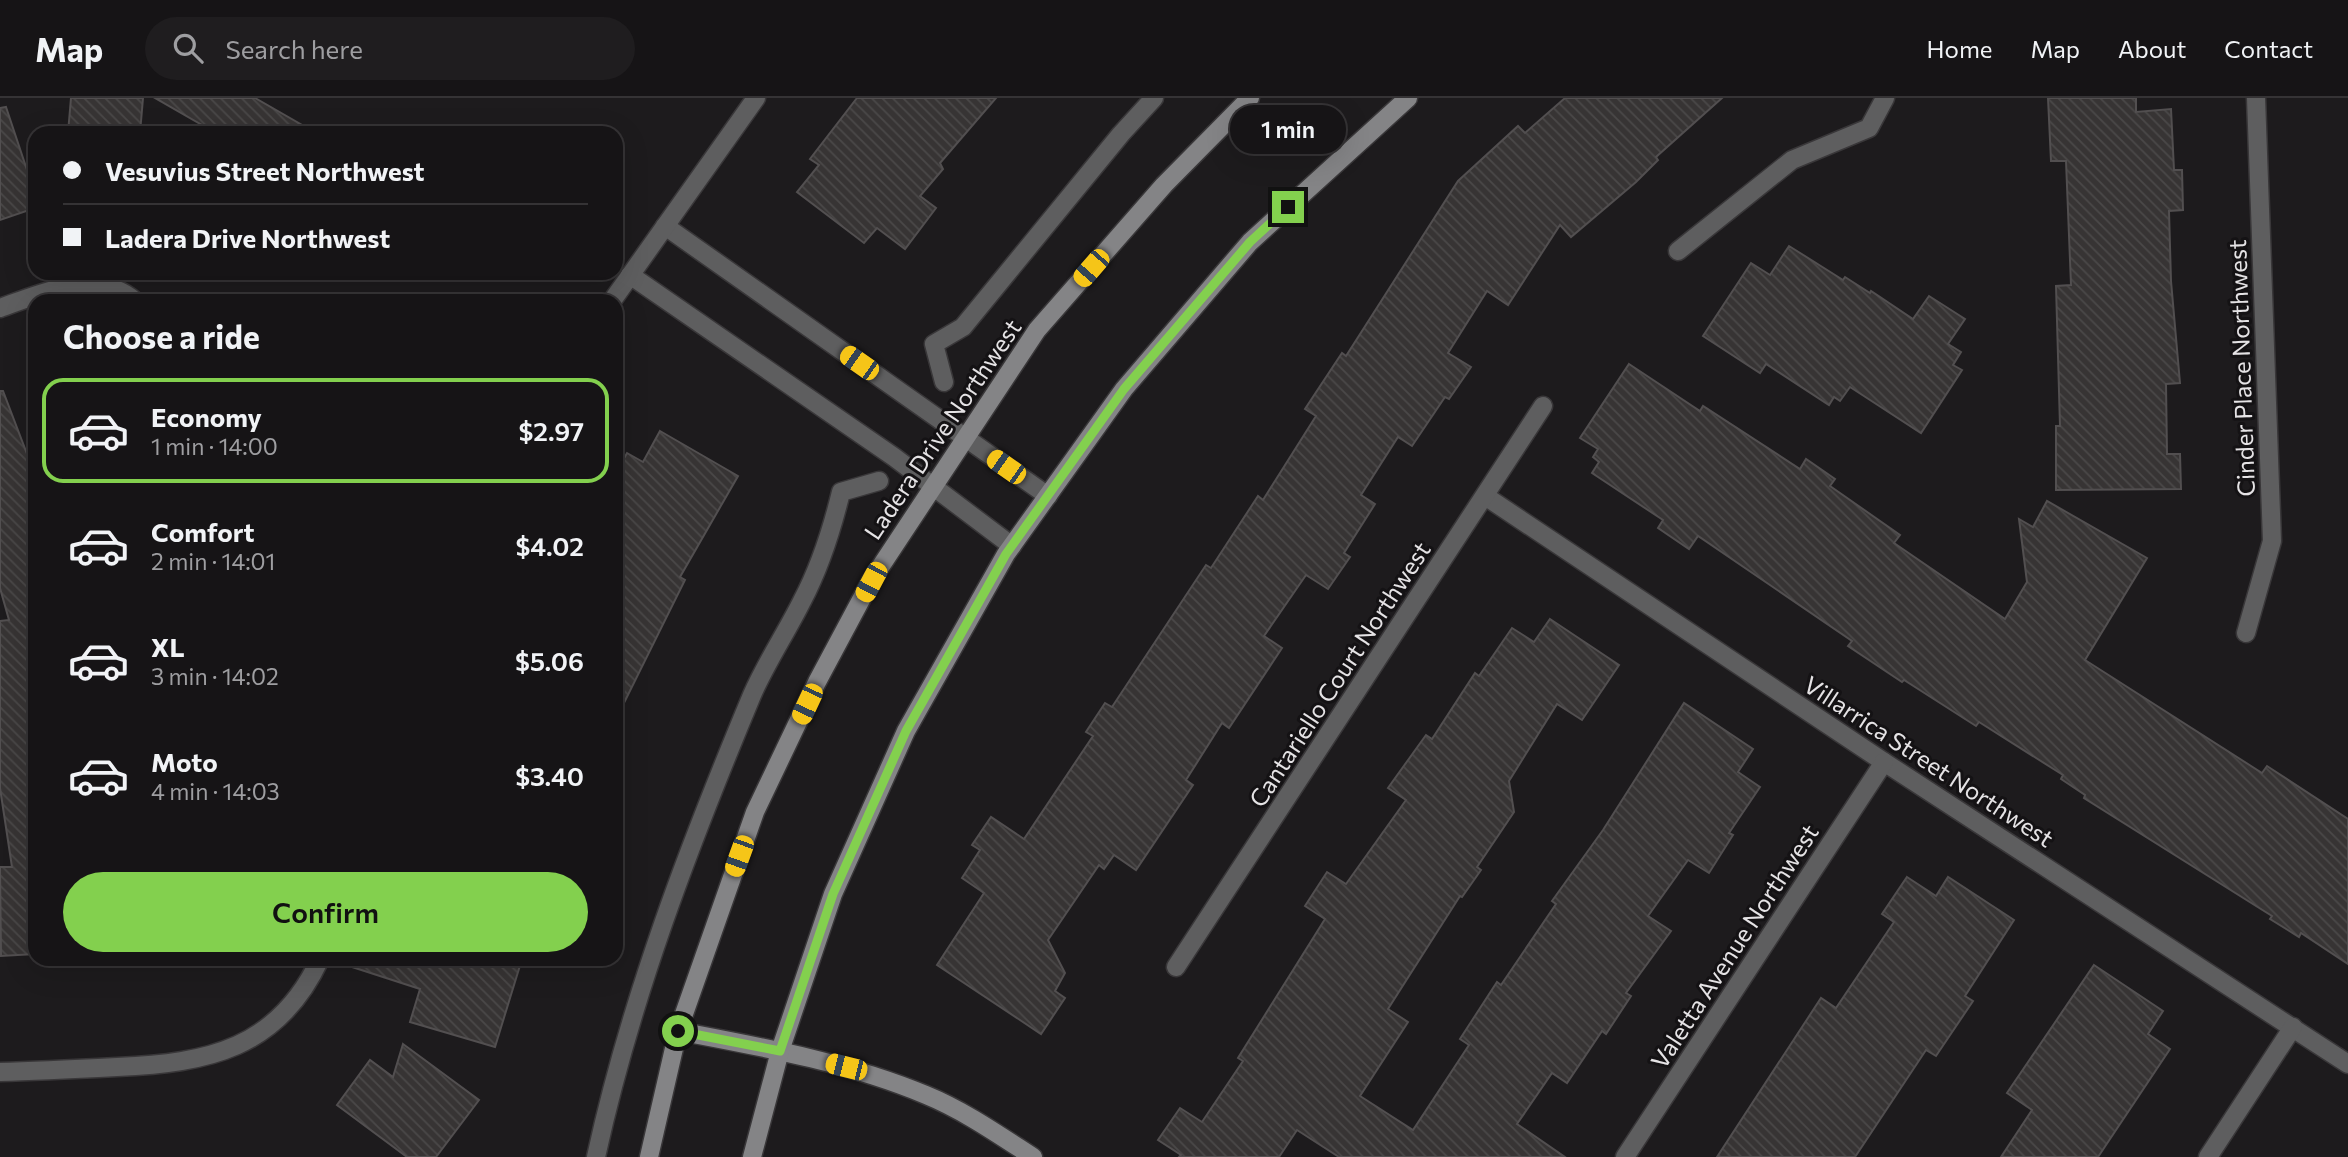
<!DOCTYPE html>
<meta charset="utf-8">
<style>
body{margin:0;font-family:Commissioner,sans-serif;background:#1f1d1f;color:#f1f3f6;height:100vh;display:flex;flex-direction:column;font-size:26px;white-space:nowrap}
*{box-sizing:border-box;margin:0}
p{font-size:23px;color:#9e9ea1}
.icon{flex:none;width:38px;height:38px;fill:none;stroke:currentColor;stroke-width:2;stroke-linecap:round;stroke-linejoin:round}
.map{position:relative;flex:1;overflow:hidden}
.side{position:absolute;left:28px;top:196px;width:595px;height:672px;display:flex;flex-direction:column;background:#161416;border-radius:21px;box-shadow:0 7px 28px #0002,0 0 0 2px #353335}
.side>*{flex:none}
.top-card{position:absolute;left:28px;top:28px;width:595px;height:154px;border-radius:21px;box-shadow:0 7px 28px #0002,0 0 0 2px #353335;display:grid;align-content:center;height:154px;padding:0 35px;background:#161416}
.end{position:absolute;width:32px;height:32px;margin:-16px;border:9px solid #83d04e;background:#111;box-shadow:0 0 0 4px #111}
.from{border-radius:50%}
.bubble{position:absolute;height:49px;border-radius:24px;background:#161416;box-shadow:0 7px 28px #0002,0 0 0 2px #353335;font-size:23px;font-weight:600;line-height:49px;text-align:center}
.car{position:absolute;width:21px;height:42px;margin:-21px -10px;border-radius:9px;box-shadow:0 0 5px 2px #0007;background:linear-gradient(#f5c518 24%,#345 0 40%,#f5c518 0 76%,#345 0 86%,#f5c518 0)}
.top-card b{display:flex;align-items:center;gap:24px;height:66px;font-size:26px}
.top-card b+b{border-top:2px solid #353335}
.top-card i{width:18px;height:18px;background:#f1f3f6}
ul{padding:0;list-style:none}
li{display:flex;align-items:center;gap:21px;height:105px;margin:0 14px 10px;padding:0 21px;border:4px solid transparent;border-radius:21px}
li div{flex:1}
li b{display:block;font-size:26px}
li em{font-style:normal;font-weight:600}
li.active{border-color:#83d04e}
li>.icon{width:63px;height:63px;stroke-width:1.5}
h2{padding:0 35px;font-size:32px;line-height:84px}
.cta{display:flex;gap:14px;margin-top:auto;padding:14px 35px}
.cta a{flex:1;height:80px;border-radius:42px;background:#83d04e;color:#111;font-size:28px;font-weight:600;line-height:80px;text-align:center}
header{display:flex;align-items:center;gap:42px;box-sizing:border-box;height:98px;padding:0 35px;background:#161416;border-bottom:2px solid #353335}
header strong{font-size:33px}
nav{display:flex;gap:38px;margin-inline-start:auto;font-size:24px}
.search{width:490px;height:63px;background:#1f1d1f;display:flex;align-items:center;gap:18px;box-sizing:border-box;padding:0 24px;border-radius:38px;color:#9e9ea1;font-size:26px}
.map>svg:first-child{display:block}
</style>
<header>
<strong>Map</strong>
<div class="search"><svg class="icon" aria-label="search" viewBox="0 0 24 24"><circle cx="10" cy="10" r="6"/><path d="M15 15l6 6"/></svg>Search here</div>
<nav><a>Home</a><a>Map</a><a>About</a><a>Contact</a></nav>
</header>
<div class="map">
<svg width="2348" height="1059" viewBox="0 0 2348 1059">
<defs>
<pattern id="building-back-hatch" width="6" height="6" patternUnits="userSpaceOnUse" patternTransform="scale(1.75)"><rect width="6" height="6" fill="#373434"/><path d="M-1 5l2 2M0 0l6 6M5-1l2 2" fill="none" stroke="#4a4848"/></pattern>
</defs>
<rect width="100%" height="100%" fill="#1d1b1d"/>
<g fill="url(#building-back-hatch)" stroke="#524f50" stroke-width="2">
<path d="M71 0H143L140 35H68Z"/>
<path d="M155 0H255L316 35H216Z"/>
<path d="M857 0H996L940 65 943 71 920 98 936 110 905 151 877 130 864 145 797 94 819 67 810 61Z"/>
<path d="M1565 0H1722L1656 59 1658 62 1636 84 1571 139 1560 127 1508 207 1487 193 1448 255 1471 269 1449 301 1445 299 1412 348 1398 339 1361 397 1375 406 1344 455 1350 459 1328 491 1306 477 1264 538 1282 550 1229 630 1222 625 1186 682 1193 687 1136 772 1114 757 1104 771 1099 767 1048 842 1065 875 1055 893 1065 900 1041 936 937 867 984 795 962 780 980 752 972 747 991 719 1024 741 1093 638 1086 634 1105 605 1112 609 1206 467 1211 470 1258 398 1263 402 1316 318 1305 311 1342 255 1346 258 1458 83 1518 28 1525 35Z"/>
<path d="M2048 0H2136V14L2171 11 2174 72H2182L2183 112 2169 113 2171 183 2180 285 2166 286 2167 356H2180L2181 391 2056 392V328H2060L2056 188 2071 187 2066 63H2051Z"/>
<path d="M6 9 35 96V110L0 122V10Z"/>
<path d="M1789 148 1843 182 1845 179 1870 195 1871 193 1913 221 1929 198 1965 221 1948 246 1961 254 1953 267 1962 272 1921 335 1850 289 1840 303 1834 299 1829 307 1766 266 1760 275 1703 238 1751 165 1770 177Z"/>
<path d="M1629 266 1700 313 1703 308 1800 371 1806 361 1835 381 1830 388 1900 437 1894 445 2005 521 2027 484 2019 421 2033 429 2047 403 2147 460 2085 562 2262 675 2267 668 2348 721V866L2301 835 2299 839 2270 821 2272 818 2084 700 2085 697 2061 681 2063 677 1979 624 1976 628 1904 582 1902 584 1848 548 1852 543 1698 438 1689 451 1658 430 1663 422 1592 375 1599 364 1593 359 1598 351 1580 340Z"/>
<path d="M0 293H3L35 377V856L1 858 0 769H12L0 690V523L9 522 0 490Z"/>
<path d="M660 333 738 378 680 479 685 482 616 621V375L627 355 643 364Z"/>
<path d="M1550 521 1619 567 1582 622 1557 606 1509 683 1514 714 1477 769 1481 772 1462 799 1460 798 1388 911 1408 924 1360 998 1413 1032 1469 947 1460 941 1497 884 1501 887 1556 806 1552 803 1603 732 1684 605 1753 651 1738 674 1760 689 1729 735 1733 737 1709 775 1688 762 1648 818 1671 833 1626 895 1631 898 1606 936 1602 933 1567 985 1552 975 1517 1026 1565 1059H1339L1297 1032 1279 1059H1179L1181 1057 1158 1042 1180 1010 1202 1024 1243 963 1238 960 1325 821 1305 808 1327 774 1346 786 1406 702 1388 690 1426 637 1432 641 1475 575 1479 578 1512 530 1534 544Z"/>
<path d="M1907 779 1936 798 1948 779 2014 822 1965 898 1973 903 1936 958 1926 952 1855 1059H1717L1821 900 1836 910 1894 824 1882 816Z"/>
<path d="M350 861H522L495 949 410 924 420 891 349 868Z"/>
<path d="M2094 867 2163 913 2148 936 2170 951 2098 1059H2001L2032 1012 2007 995Z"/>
<path d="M403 946 479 1002 436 1059H407L337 1007 370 962 393 979Z"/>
</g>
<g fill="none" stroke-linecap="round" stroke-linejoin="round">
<defs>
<g id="street">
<path d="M665 128 1048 398"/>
<path d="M1678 153 1792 62 1869 30 1885 0"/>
<path d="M630 177 894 359 1012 448"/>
<path d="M612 203 756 0"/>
<path d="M0 210C39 196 98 170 135 203"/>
<path d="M944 284 934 246 963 229 1121 36 1154 0"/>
<path d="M1485 398 1884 664 2348 966"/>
<path d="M2246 535 2272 443 2256 0"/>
<path d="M1176 869 1543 308"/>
<path d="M0 974C39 973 78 971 117 969 208 965 278 951 320 861"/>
<path d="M596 1059C631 899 689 748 752 597 766 565 786 535 802 503 820 469 832 431 841 394L879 383"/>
<path d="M1625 1059 1884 664"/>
<path d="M2208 1059 2293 929"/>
</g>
<g id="secondary">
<path d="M678 933C762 949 847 964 926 997 963 1012 999 1037 1033 1059"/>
<path d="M649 1059 678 933 755 714 817 584 871 483 1037 232 1164 87 1250 0"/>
<path d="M752 1059 780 953 833 796 906 633 1006 456 1124 291 1250 144 1408 0"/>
</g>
</defs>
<use href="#street" stroke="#393739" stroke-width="21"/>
<use href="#secondary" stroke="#393739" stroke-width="21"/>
<use href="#street" stroke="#5e5e5f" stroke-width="18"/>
<use href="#secondary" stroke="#848486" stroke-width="18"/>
</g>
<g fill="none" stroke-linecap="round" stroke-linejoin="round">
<path stroke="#83d04e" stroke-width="9" d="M678 933 780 953 833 796 906 633 1006 456 1124 291 1250 144 1288 109"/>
</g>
<g text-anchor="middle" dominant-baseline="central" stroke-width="6" stroke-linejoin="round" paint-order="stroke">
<g font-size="24" fill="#e5e3e5" stroke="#141214">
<text transform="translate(2241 270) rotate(-92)">Cinder Place Northwest</text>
<text transform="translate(942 331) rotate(-56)">Ladera Drive Northwest</text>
<text transform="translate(1339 576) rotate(-57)">Cantariello Court Northwest</text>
<text transform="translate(1929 663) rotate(33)">Villarrica Street Northwest</text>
<text transform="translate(1734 848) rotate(-57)">Valetta Avenue Northwest</text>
</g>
</g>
</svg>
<i class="end from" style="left:678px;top:933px"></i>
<i class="end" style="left:1288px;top:109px"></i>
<div class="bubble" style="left:1230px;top:7px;width:116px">1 min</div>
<i class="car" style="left:1091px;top:170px;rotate:221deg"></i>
<i class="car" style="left:859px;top:265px;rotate:305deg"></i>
<i class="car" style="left:1006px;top:369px;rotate:305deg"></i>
<i class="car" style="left:871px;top:484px;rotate:208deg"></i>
<i class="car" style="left:807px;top:606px;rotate:205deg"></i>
<i class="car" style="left:739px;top:758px;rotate:200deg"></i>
<i class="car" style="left:846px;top:969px;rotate:284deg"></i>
<div class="top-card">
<b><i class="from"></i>Vesuvius Street Northwest</b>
<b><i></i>Ladera Drive Northwest</b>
</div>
<section class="side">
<h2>Choose a ride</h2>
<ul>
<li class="active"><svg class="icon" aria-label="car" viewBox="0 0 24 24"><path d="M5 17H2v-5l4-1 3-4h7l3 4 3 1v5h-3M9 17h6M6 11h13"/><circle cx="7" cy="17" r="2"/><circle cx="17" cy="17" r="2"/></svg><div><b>Economy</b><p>1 min · 14:00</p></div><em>$2.97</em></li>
<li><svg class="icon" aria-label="car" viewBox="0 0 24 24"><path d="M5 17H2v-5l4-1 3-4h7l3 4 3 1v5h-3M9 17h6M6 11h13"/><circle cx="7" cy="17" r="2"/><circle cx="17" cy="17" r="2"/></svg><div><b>Comfort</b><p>2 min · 14:01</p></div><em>$4.02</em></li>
<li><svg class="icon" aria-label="car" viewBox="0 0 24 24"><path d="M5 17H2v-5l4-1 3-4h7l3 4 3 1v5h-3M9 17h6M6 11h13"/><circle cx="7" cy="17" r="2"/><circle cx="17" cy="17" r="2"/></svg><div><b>XL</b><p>3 min · 14:02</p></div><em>$5.06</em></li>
<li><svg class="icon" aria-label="car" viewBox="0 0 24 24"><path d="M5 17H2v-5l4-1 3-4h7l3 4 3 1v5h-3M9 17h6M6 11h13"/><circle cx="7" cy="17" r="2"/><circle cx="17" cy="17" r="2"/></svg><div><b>Moto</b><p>4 min · 14:03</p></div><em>$3.40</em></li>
</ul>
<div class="cta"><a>Confirm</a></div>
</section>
</div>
